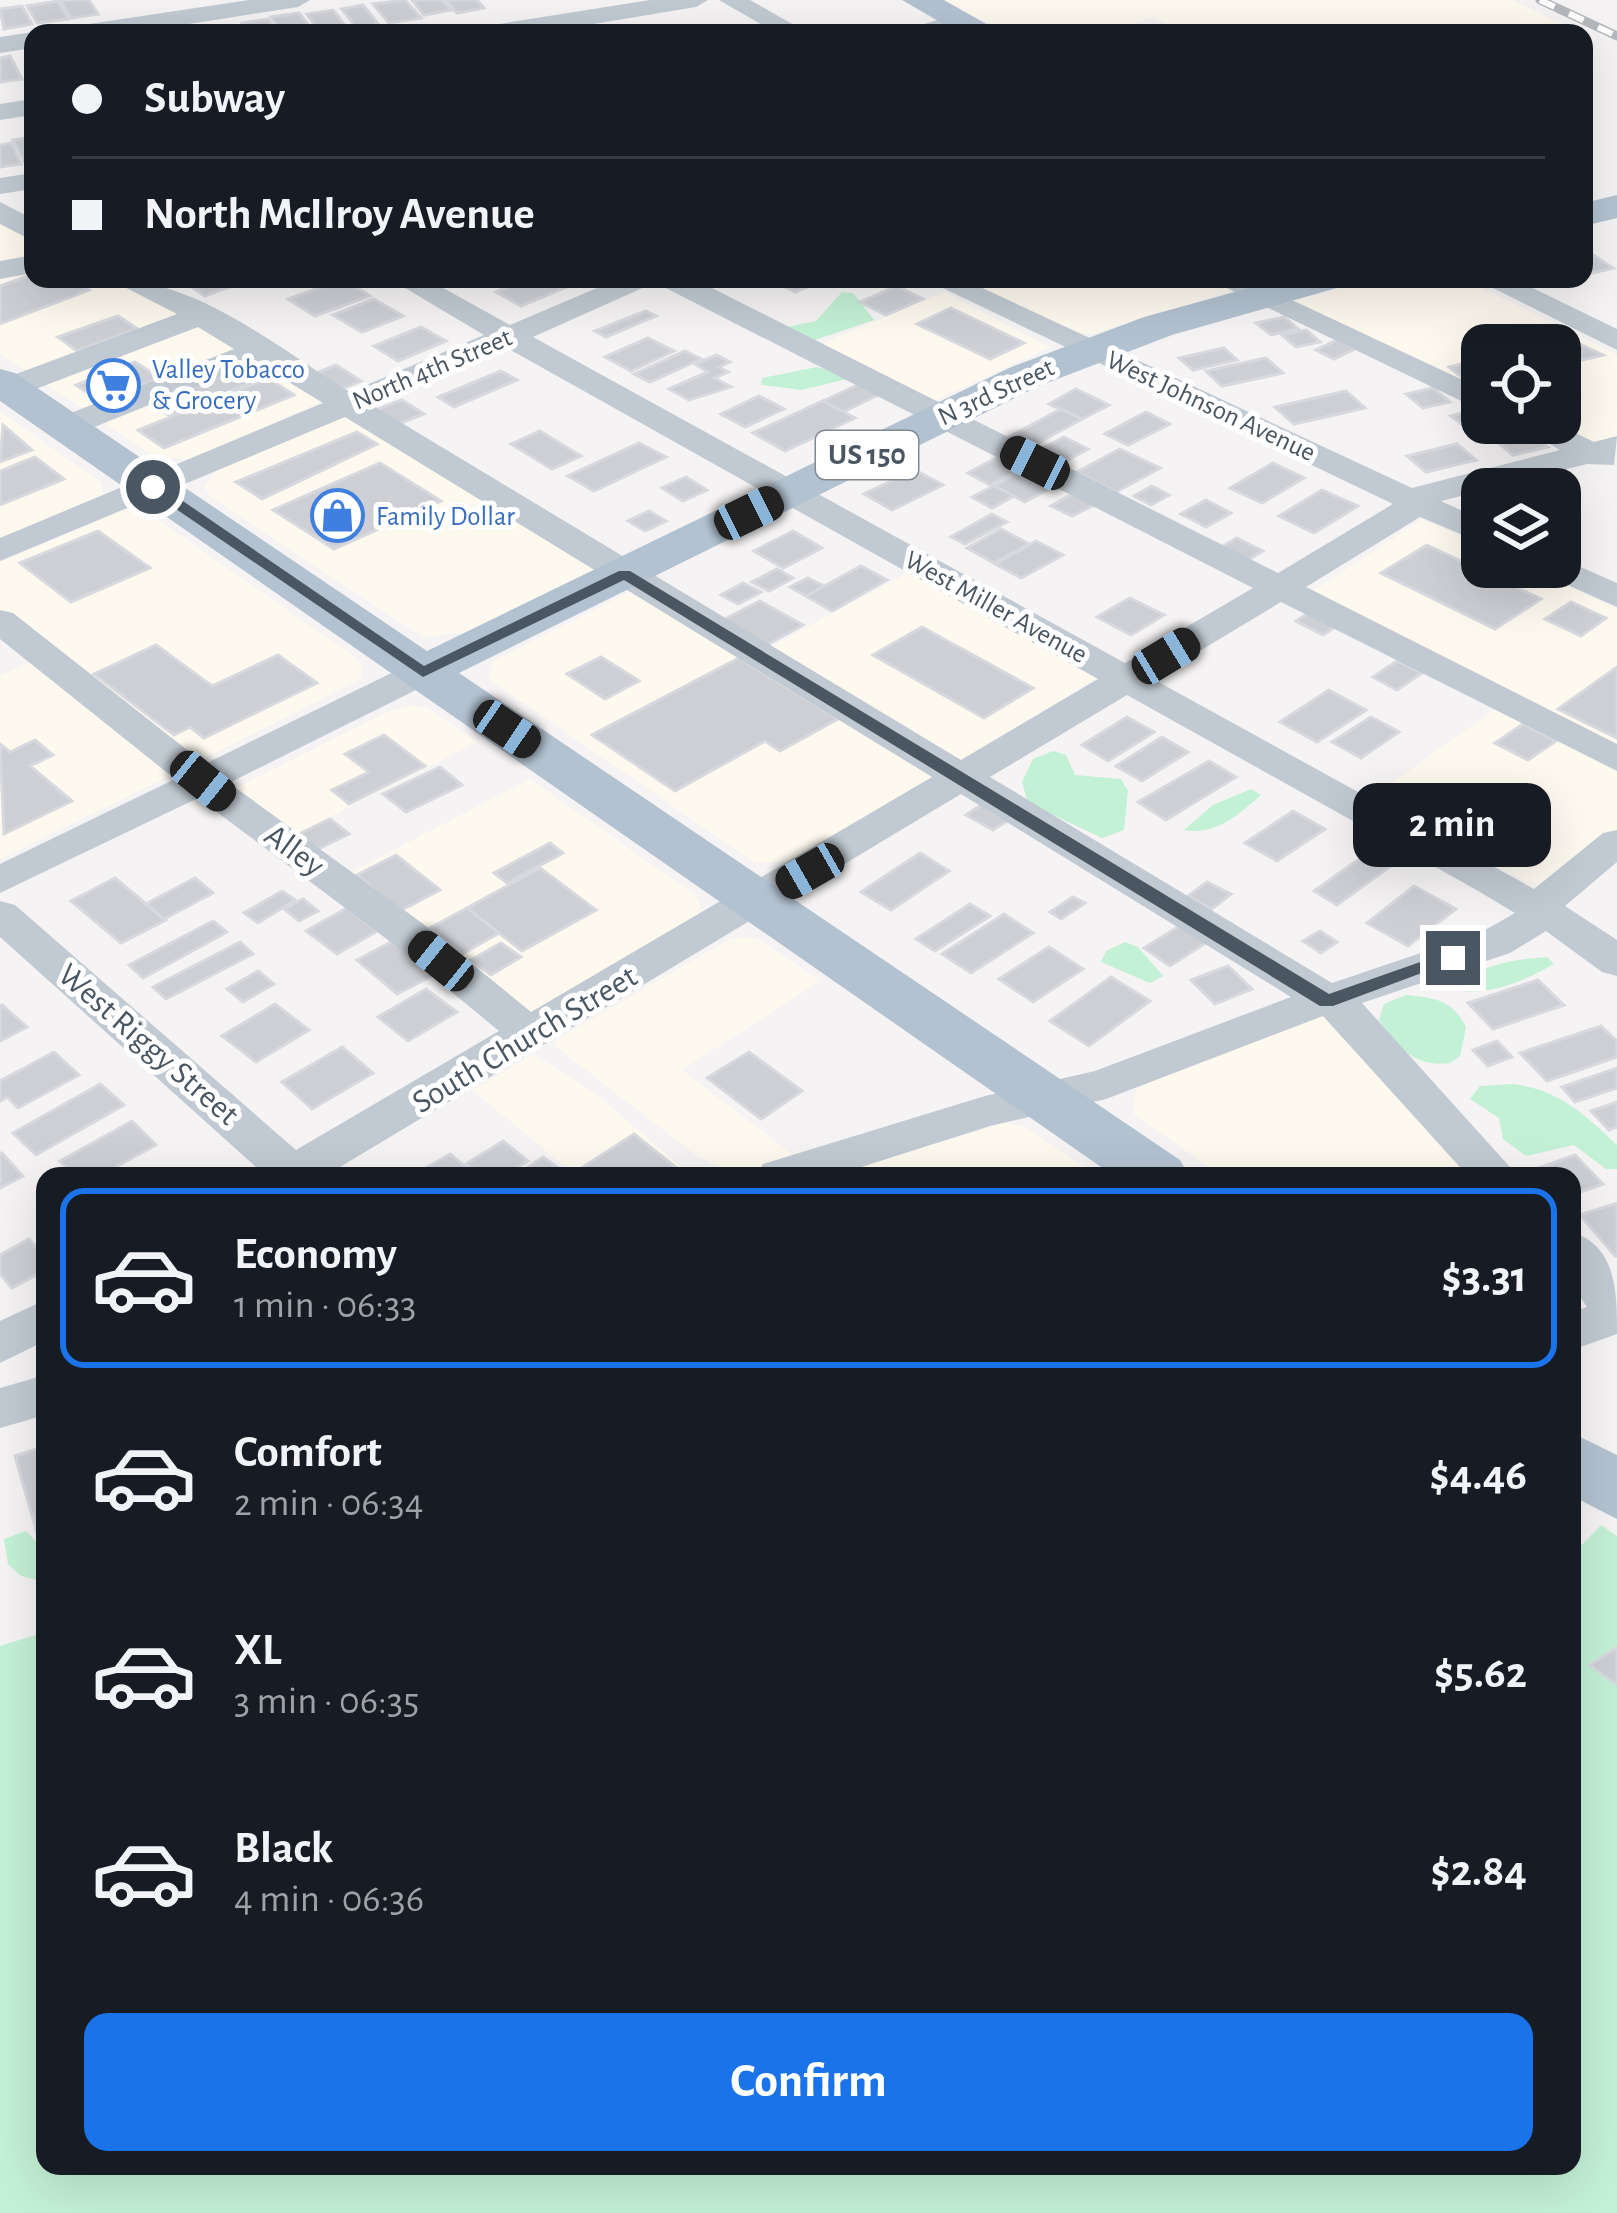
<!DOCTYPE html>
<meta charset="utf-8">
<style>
body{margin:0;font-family:"Alegreya Sans",sans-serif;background:#20242c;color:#f1f3f6;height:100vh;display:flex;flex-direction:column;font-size:45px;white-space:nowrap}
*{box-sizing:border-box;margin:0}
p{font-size:39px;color:#9ea1a6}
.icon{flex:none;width:66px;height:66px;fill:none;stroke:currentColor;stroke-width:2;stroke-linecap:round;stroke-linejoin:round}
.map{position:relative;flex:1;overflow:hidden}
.sheet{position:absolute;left:36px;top:1167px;width:1545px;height:1008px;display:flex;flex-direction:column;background:#171b24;border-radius:24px;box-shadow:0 12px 48px #0002}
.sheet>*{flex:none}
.hud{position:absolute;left:24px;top:24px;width:1569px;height:264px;border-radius:24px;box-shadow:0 12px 48px #0002;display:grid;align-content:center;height:264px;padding:0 48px;background:#171b24}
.tools{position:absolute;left:1461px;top:324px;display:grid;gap:24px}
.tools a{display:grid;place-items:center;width:120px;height:120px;border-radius:24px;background:#171b24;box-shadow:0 12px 48px #0002;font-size:60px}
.end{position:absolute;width:54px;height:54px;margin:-27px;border:15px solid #4a5661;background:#fff;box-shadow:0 0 0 6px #fff}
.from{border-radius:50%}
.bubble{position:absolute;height:84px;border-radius:24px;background:#171b24;box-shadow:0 12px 48px #0002;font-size:39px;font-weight:700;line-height:84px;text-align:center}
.car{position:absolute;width:36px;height:72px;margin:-36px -18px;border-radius:15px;box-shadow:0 0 9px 3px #0007;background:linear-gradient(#222 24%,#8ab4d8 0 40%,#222 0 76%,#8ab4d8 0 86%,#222 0)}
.hud b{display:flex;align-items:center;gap:42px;height:114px;font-size:45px}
.hud b+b{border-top:3px solid #363941}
.hud i{width:30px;height:30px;background:#f1f3f6}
ul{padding:21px 0 0;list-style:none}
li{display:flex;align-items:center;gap:36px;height:180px;margin:0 24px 18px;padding:0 24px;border:6px solid transparent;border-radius:24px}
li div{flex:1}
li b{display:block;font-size:45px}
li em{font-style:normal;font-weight:700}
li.current{border-color:#1a73e8}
li>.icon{width:108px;height:108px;stroke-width:1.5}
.action{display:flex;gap:24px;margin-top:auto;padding:24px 48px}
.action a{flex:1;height:138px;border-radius:24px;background:#1a73e8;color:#fff;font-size:48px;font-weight:700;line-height:138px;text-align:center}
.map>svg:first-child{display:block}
</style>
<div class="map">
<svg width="1617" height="2213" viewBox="0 0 1617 2213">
<rect width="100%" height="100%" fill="#f5f3f3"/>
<g fill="#fdf9ef">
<path d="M941 0H1512L1581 33H1189L1152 17 1102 33H1009Z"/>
<path d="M0 216 33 237V279H112L171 302 321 402 191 459 155 457 0 353Z"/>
<path d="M962 279H1215L1233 291 1092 334 1076 332Z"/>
<path d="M1375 279H1464L1617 355V437L1585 445 1536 423H1560V345H1482V397L1292 301Z"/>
<path d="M944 292 1050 347 931 402 814 347Z"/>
<path d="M0 412 101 482 104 494 0 540Z"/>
<path d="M345 415 598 568 463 633 423 637 210 496 204 486 216 471Z"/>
<path d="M141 508 356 658 362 665 361 679 199 761 0 612V562L126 509Z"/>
<path d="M1422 519 1482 545V567H1528L1617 609V750L1312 592Z"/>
<path d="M909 572 1097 678 953 765 763 651Z"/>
<path d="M633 590 934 778 792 861 755 863 489 679 493 661Z"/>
<path d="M37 659 173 774 0 859V676Z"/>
<path d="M414 705 429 709 477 742 286 839 232 790 389 711Z"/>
<path d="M1501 705 1617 763V830L1544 884 1524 881 1370 798Z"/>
<path d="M530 779 695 895 701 907 696 917 531 1016 340 878Z"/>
<path d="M732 938H756L820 981 682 1070 797 1158 748 1171 727 1170 697 1156 555 1046 557 1039Z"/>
<path d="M1322 1015 1489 1176H1221L1133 1113 1136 1090 1207 1052Z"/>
<path d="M533 1054 597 1095 692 1176H576L473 1090Z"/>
<path d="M1006 1123 1024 1126 1098 1176H823Z"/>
</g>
<g fill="#c3f1d5">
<path d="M842 292 853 293 874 320 815 340 787 327 816 321Z"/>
<path d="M817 367 851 378 802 390 761 385 762 378Z"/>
<path d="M1053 751 1066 755 1075 775 1121 779 1128 791 1124 830 1102 838 1028 803 1022 782 1033 759Z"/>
<path d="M1251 789 1261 795C1239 814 1216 836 1184 830L1213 805Z"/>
<path d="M1125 942 1138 947 1163 976 1150 983 1101 962 1106 951Z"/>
<path d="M1547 957 1554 964C1528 979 1488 997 1458 990 1473 964 1519 959 1547 957Z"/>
<path d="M1406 995C1436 998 1452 1000 1466 1027L1460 1056 1450 1063C1416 1068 1396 1047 1379 1020L1384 1004Z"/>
<path d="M1513 1084C1559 1090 1584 1114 1617 1145V1169H1606L1574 1145 1526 1156 1503 1139 1499 1118 1470 1099 1480 1086Z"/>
<path d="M1601 1525 1617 1536V2213H0V1646L45 1632V2166H1572V1555Z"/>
<path d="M26 1531 45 1551V1582L21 1576 8 1564 4 1539Z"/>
</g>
<g fill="#cdcfd5" stroke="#d7d9de" stroke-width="3">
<path d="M60 0H89L98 14 71 18Z"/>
<path d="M405 0 421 18 389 23 373 4Z"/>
<path d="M412 0H442L451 10 424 15Z"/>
<path d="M446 0H477L484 8 457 13Z"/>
<path d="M58 1 68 19 37 23 27 6Z"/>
<path d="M363 5 378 24 357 28 342 9Z"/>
<path d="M22 6 32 24 4 29 0 9Z"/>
<path d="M333 10 346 27 319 31 307 14Z"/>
<path d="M299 13 312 30 283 33 271 17Z"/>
<path d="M268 19 279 33H249L242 23Z"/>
<path d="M10 56 22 79 0 82V58Z"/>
<path d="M33 137V162L25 163 13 140Z"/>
<path d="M11 143 21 164 0 167V145Z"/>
<path d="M1584 249 1613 268 1584 275Z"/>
<path d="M33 274V279H70L89 290 0 324V286Z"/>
<path d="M209 279H225L235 285 205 296 190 286Z"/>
<path d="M343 279 370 296 315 316 288 299Z"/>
<path d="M528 279H560L571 285 521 306 496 292Z"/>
<path d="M769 279H818L822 281 795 292Z"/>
<path d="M897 286 923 299 886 315 860 302Z"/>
<path d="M374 299 403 316 362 332 333 315Z"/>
<path d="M951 308 1024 343 990 359 917 324Z"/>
<path d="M646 311 656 316 606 337 595 331Z"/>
<path d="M118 316 138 329 77 351 58 337Z"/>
<path d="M1284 317 1298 329 1271 335 1256 323Z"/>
<path d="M421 327 446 341 398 361 374 346Z"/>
<path d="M1306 330 1320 342 1296 347 1282 335Z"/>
<path d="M648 338 674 351 631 371 605 357Z"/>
<path d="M1337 340 1355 349 1334 359 1316 350Z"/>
<path d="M1571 340 1603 355 1560 365V345H1547Z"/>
<path d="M1224 348 1237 360 1193 370 1179 358Z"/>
<path d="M685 351 701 359 650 382 634 374Z"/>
<path d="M717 355 730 362 719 367 728 372 714 378 731 387 689 400 669 389 708 372 695 364Z"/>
<path d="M1266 358 1283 373 1222 386 1206 371Z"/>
<path d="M1482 359V383L1471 385 1449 367Z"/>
<path d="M135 362 160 378 101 401 76 385Z"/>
<path d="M246 363 268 375 170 416 149 403Z"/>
<path d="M336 365 361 381 336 391 311 375Z"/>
<path d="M501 371 517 380 454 407 438 397Z"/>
<path d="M268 378 294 395 164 448 138 430Z"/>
<path d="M860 384 880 394 843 412 823 401Z"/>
<path d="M1433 388 1450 402 1423 408 1406 394Z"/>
<path d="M1076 389 1109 405 1082 419 1049 404Z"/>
<path d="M1346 391 1365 408 1294 424 1275 407Z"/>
<path d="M759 396 784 409 745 427 721 414Z"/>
<path d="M402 400 424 414 398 424 375 410Z"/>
<path d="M823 401 855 418 785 451 753 433Z"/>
<path d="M1061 409 1082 419 1030 447 1009 437Z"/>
<path d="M1478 409 1487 423 1467 428 1451 416Z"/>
<path d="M1146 412 1170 424 1128 445 1105 434Z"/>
<path d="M3 425 32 450 0 462Z"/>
<path d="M540 431 581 456 552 469 511 444Z"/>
<path d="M357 432 377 444 262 499 236 482Z"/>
<path d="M1529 432 1548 447 1513 455 1495 440Z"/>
<path d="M1064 437 1088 449 1064 462 1040 450Z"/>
<path d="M639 443 666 457 594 491 568 476Z"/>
<path d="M1457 444 1476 460 1426 472 1407 456Z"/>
<path d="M1120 449 1160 468 1116 492 1077 472Z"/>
<path d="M1000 456 1023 468 990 485 968 473Z"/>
<path d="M35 457 64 479 0 505V471Z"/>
<path d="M380 463 441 501 334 549 273 510Z"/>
<path d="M1273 463 1304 478 1262 503 1230 488Z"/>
<path d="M1024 469 1056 485 1025 502 994 486Z"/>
<path d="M915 470 943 485 892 510 864 494Z"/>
<path d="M686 477 707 490 683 501 662 488Z"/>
<path d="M994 486 1014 496 992 508 972 497Z"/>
<path d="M1152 486 1169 495 1151 505 1134 496Z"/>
<path d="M1322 490 1358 506 1314 533 1279 516Z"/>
<path d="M1072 494 1094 505 1072 516 1051 506Z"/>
<path d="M1206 500 1231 513 1206 527 1181 514Z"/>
<path d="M649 511 666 521 645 531 628 521Z"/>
<path d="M992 514 1007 522 965 544 951 537Z"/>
<path d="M1001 529 1029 544 994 563 967 548Z"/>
<path d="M98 531 150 568 71 602 20 563Z"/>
<path d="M793 531 822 548 783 568 754 551Z"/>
<path d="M1237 538 1263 551 1244 562 1218 549Z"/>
<path d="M1036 541 1063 555 1021 578 995 564Z"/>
<path d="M1427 545 1541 599 1495 629 1381 573Z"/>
<path d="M861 566 887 580 832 611 806 596Z"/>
<path d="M777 569 793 578 769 591 752 582Z"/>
<path d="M808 578 824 586 806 596 790 587Z"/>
<path d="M743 583 761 592 738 604 721 595Z"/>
<path d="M1130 598 1164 615 1131 635 1097 617Z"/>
<path d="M760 601 803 625 763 647 721 621Z"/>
<path d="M1571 602 1606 618 1581 636 1545 619Z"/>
<path d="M1310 612 1338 625 1323 635 1296 621Z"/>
<path d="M922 627 1033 688 984 718 873 655Z"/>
<path d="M156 645 212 686 278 655 317 683 204 738 190 727 174 735 94 674Z"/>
<path d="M601 657 639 681 605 699 567 674Z"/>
<path d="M739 658 838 719 780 751 765 741 675 791 592 735Z"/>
<path d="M1397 661 1422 673 1397 690 1373 677Z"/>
<path d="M1617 667V738L1558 709Z"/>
<path d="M1329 690 1366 710 1317 742 1280 722Z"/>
<path d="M1127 717 1154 732 1108 761 1082 745Z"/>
<path d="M1371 717 1399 732 1361 758 1332 742Z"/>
<path d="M1523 724 1556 741 1528 760 1495 743Z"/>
<path d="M384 735 425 766 349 804 332 790 369 772 345 754Z"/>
<path d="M1162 737 1188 752 1142 781 1116 766Z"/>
<path d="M35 740 53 755 30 766 72 801 4 834 0 744 10 752Z"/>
<path d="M1209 761 1236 777 1166 820 1138 802Z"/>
<path d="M440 767 462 785 406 812 383 794Z"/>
<path d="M981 805 1007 821 993 830 966 815Z"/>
<path d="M1293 811 1325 829 1277 861 1245 843Z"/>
<path d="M330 819 349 834 316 850 297 835Z"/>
<path d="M550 843 563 853 507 883 494 873Z"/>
<path d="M1372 850 1395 863 1337 905 1314 891Z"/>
<path d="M920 853 949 871 891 910 861 892Z"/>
<path d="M396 855 440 890 400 911 357 875Z"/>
<path d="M540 868 596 910 522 951 467 908Z"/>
<path d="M115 878 146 904 166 920 121 943 71 901Z"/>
<path d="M195 878 213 893 164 919 146 904Z"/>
<path d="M1207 882 1231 894 1212 909 1188 896Z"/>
<path d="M1414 886 1456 909 1408 946 1367 923Z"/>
<path d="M282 891 295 900 258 923 244 913Z"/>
<path d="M1073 897 1085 903 1061 919 1050 912Z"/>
<path d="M303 899 318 911 299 921 284 909Z"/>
<path d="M970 904 990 916 935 951 916 939Z"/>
<path d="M347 908 377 931 337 954 306 931Z"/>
<path d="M467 908 499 933 462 954 430 928Z"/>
<path d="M1004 914 1033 933 971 973 942 954Z"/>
<path d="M213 921 227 932 143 978 129 965Z"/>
<path d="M1181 925 1207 942 1170 966 1144 948Z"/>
<path d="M1320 931 1337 942 1321 953 1303 941Z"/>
<path d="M393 941 434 975 397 994 357 960Z"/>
<path d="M240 942 253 954 166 999 153 987Z"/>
<path d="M501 943 521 957 491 975 471 960Z"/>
<path d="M1049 947 1083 969 1033 1002 999 979Z"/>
<path d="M1228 966 1252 989 1215 1004 1191 980Z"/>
<path d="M258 971 274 984 243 1002 227 989Z"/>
<path d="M1111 977 1150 1001 1089 1046 1050 1021Z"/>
<path d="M1538 980 1564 1005 1493 1029 1468 1003Z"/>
<path d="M426 989 457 1012 408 1041 378 1017Z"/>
<path d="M275 1004 309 1030 256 1062 222 1036Z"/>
<path d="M2 1005 27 1027 0 1041V1006Z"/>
<path d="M1601 1026 1617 1041V1057L1547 1081 1520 1053Z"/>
<path d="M1497 1041 1512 1057 1488 1066 1473 1050Z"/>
<path d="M342 1047 373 1073 312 1109 282 1082Z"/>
<path d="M54 1052 79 1075 18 1108 7 1097 0 1101V1081Z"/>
<path d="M749 1052 802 1091 761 1119 707 1078Z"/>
<path d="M1617 1068V1088L1575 1102 1562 1087Z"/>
<path d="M100 1084 124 1105 36 1155 13 1133Z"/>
<path d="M1617 1102V1127L1609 1130 1591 1111Z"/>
<path d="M132 1121 156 1145 99 1176H75L60 1161Z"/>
<path d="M634 1134 679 1170 670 1176H583L577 1171Z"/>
<path d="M503 1141 528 1161 504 1176H480L466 1164Z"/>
<path d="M2 1153 23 1176 0 1188V1155Z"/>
<path d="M450 1154 476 1176H412Z"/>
<path d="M1575 1155 1603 1184 1572 1195V1176H1542L1536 1169Z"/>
<path d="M543 1157 568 1176 516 1175Z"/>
<path d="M1617 1203V1256H1615L1580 1215Z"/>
<path d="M29 1239 45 1256V1270L12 1288 0 1274V1255Z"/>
<path d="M45 1446V1541L40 1543 15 1456Z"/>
<path d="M1617 1647V1685L1590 1665Z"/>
</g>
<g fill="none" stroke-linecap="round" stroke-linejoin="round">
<g fill="#c1cad2" fill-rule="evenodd">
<path d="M249 0H310L298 7 131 33H69L82 25Z"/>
<path d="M650 0H708L696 7 539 33H480L493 25Z"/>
<path d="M719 0H750L808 33H776Z"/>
<path d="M960 13 969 16V26L895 33Z"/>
<path d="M33 32V48L0 53V37Z"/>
<path d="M33 99V115L0 120V104Z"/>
<path d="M33 173V189L0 194V178Z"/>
<path d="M0 202 33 219V241L0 224Z"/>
<path d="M33 255V273L0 279V261Z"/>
<path d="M109 279C197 279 276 347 350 392L484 335 390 279H427L510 325 618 279H694L1278 573 1393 504 924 279H963L1412 488 1560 450 1513 423H1555L1594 442 1617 436 1614 465 1587 464 1441 501 1482 520V543L1420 517 1306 587 1617 744V771L1281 602 1153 679 1534 889 1603 833 1617 830V862L1565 906 1617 940V976L1602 972 1546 931 1510 953 1362 1003 1518 1176H1468L1323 1016 1106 1099 990 1126 833 1176H756L763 1164 985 1096 1095 1071 1291 997 961 794 325 1176H266L0 937V901L15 905 296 1150 499 1031 392 943 198 798 0 893V864L175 779 0 639V610L13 613 205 764 410 664H436L442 672 436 680 229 783 422 923 531 1012 932 777 345 417 0 561V538L323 403 256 362 77 434H53L49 427 53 420 234 349 198 327 20 395H0V380L177 314ZM658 281 660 285 1253 588 1125 663 533 337ZM507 348 1098 679 961 760 372 405ZM1127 695 1473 888 1515 913 1480 933 1332 983 990 777Z"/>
<path d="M1208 279H1247L1482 389V411Z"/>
<path d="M1475 279H1514L1617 329V350Z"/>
<path d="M1560 558 1617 583V607L1543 574 1537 567H1560Z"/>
<path d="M1572 1232C1617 1246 1617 1293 1617 1334L1572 1350V1312L1587 1307 1572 1285Z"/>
<path d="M45 1300V1341L0 1363V1321Z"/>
<path d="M45 1375V1415L0 1428V1388Z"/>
</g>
<g fill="#b3c2d1" fill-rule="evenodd">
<path d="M902 0H944L1002 33H959Z"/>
<path d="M1617 195V218L1584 226V203Z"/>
<path d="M1282 279H1346L1340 287 1172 335 1039 386 459 673 1180 1160 1189 1176H1114L0 401V369L15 373 427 651 1009 368 1144 317Z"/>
<path d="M1572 1433 1617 1455V1519L1572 1496Z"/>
</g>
<defs>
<path id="rail" d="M1540 0 1617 36"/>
</defs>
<use href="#rail" stroke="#b5b8bd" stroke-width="9"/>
<use href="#rail" stroke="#fff" stroke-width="6" stroke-dasharray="16" stroke-linecap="butt"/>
</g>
<path fill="#4a5661" d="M148 484H158L424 666 619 571H630L1329 994 1446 953 1462 958 1333 1006H1320L624 580 423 677 148 490Z"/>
<defs>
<symbol id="supermarket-ring" viewBox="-11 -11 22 22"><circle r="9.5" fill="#fff" stroke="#3f7fe0" stroke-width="1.5"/><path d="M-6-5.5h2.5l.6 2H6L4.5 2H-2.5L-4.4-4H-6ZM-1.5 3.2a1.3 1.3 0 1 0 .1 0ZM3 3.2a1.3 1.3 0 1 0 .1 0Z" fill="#3f7fe0"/></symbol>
<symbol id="shop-ring" viewBox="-11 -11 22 22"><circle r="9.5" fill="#fff" stroke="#3f7fe0" stroke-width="1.5"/><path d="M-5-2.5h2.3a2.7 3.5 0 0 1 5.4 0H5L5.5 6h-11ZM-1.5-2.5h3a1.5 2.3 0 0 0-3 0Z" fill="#3f7fe0"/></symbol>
</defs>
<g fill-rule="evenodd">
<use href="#supermarket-ring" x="84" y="356" width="59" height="59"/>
<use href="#shop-ring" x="308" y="486" width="59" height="59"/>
</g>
<g text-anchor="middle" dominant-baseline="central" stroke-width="10" stroke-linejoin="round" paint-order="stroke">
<g font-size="27" fill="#366cbe" stroke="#fff" text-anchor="start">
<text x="152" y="369">Valley Tobacco<tspan x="152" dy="31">&amp; Grocery</tspan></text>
<text x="376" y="516">Family Dollar</text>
</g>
<g font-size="27" fill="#4a5661" stroke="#fff">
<text transform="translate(432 369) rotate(-23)">North 4th Street</text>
<text transform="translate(996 392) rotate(-25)">N 3rd Street</text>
<text transform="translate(1211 406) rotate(25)">West Johnson Avenue</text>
<text transform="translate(996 607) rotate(29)">West Miller Avenue</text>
</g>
<rect fill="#fff" stroke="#808990" stroke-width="3" x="816" y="431" width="102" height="48" rx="9"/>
<g font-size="30" font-weight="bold" fill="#4a5661">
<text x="867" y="455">US 150</text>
</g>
<g font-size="33" fill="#4a5661" stroke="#fff">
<text transform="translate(294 851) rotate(36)">Alley</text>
<text transform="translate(525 1040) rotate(-31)">South Church Street</text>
<text transform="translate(148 1045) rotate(41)">West Riggy Street</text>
</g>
</g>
</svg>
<div class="tools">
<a><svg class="icon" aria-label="locate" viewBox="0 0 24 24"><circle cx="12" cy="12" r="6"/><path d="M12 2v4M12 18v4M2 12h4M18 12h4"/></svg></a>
<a><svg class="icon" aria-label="layers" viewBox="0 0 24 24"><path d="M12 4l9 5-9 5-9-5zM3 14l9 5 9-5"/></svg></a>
</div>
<i class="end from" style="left:153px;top:487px"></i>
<i class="end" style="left:1453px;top:958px"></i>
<div class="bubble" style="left:1353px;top:783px;width:198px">2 min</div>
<i class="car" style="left:1035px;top:463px;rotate:297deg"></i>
<i class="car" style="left:749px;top:513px;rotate:64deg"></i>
<i class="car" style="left:1166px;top:656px;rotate:59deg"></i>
<i class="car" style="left:507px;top:729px;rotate:124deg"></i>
<i class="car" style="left:203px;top:781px;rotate:129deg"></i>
<i class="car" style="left:810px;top:871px;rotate:240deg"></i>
<i class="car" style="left:441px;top:961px;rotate:309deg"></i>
<div class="hud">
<b><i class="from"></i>Subway</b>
<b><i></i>North McIlroy Avenue</b>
</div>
<section class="sheet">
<ul>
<li class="current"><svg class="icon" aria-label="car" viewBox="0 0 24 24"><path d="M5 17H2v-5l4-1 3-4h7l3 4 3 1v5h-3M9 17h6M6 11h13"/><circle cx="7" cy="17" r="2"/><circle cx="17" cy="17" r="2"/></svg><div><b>Economy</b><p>1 min · 06:33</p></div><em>$3.31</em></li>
<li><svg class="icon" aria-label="car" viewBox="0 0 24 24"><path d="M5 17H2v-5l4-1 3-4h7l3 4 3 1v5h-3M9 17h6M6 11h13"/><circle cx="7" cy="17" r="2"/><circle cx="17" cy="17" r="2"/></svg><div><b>Comfort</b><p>2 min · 06:34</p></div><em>$4.46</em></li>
<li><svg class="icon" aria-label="car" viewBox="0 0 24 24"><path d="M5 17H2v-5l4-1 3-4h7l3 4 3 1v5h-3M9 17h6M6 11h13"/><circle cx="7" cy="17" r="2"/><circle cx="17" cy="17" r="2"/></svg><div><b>XL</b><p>3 min · 06:35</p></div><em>$5.62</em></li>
<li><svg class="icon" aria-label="car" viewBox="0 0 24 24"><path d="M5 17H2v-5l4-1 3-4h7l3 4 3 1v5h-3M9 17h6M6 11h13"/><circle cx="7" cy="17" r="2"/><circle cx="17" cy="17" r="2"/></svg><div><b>Black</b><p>4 min · 06:36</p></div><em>$2.84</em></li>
</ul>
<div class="action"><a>Confirm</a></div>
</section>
</div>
